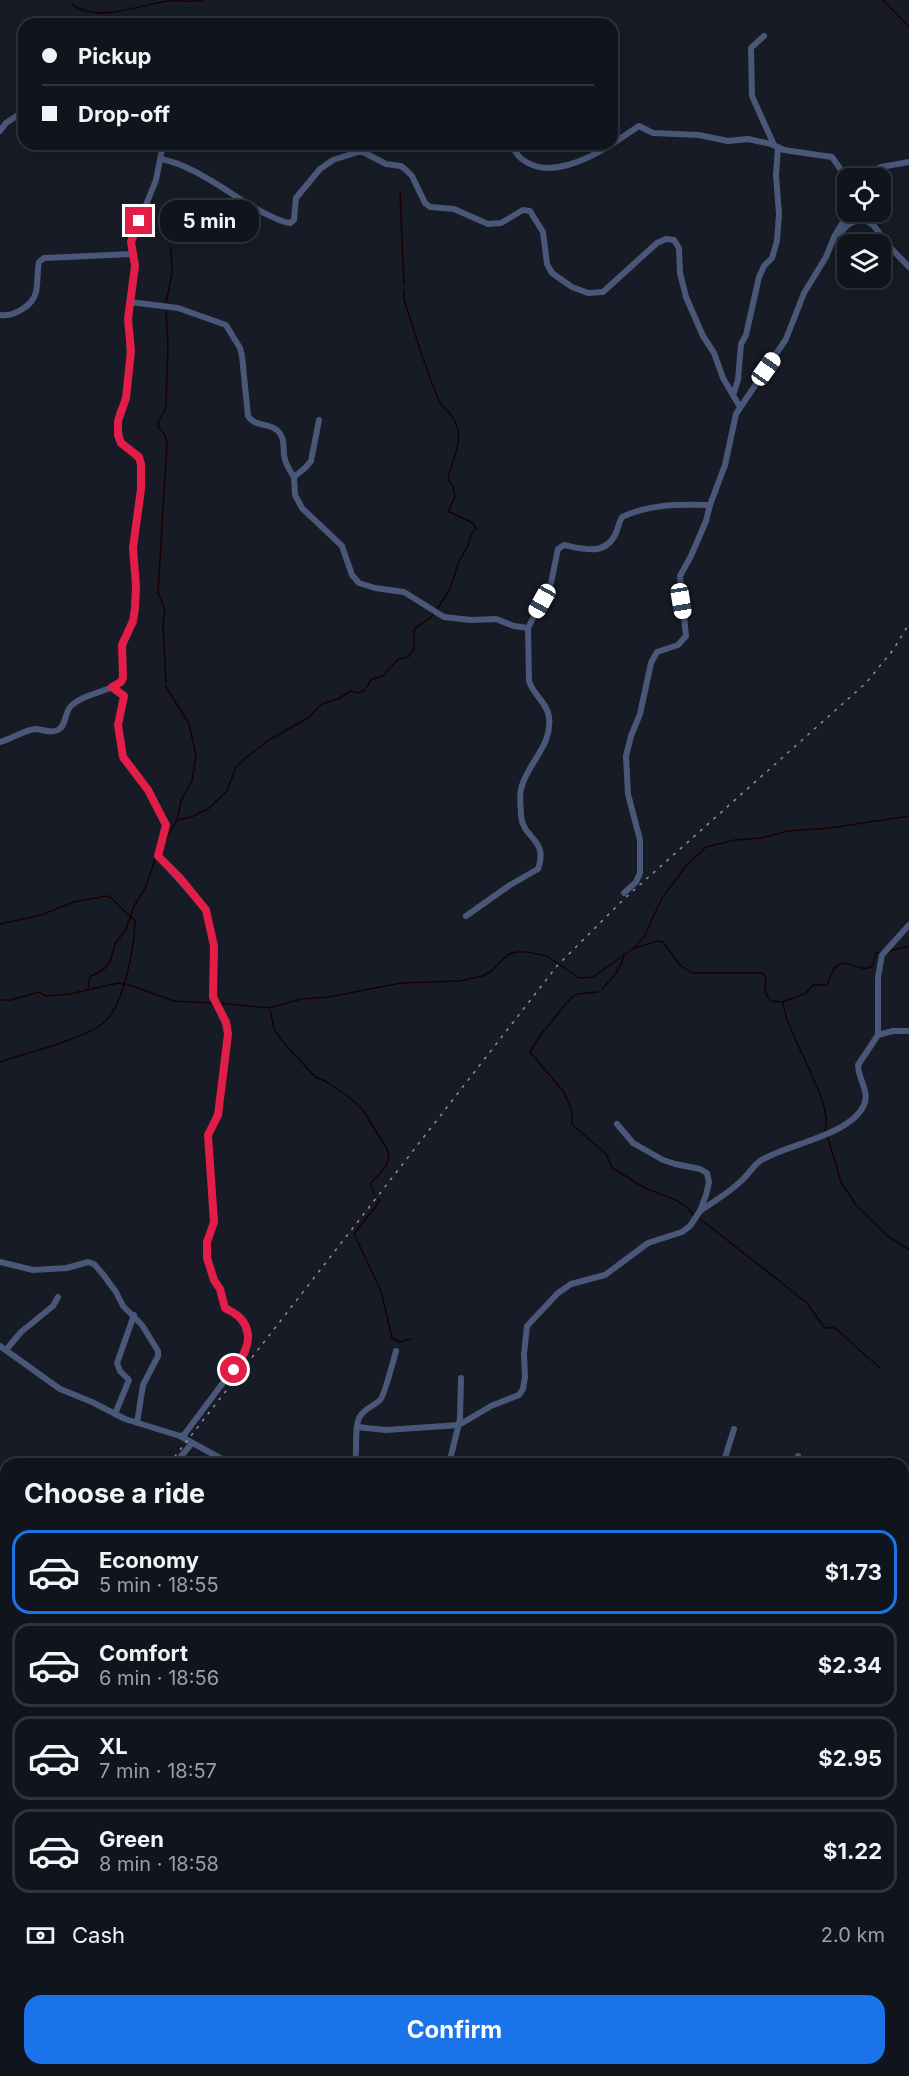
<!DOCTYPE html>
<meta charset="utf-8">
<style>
body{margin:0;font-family:Inter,sans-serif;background:#191d25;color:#f1f3f6;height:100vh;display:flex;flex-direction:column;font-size:22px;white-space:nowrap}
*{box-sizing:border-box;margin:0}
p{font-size:20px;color:#9c9ea3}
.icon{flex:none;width:33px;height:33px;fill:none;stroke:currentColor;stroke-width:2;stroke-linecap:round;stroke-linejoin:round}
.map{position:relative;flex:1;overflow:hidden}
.drawer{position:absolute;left:0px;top:1458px;width:909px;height:618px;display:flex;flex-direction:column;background:#10141c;border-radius:18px 18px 0 0;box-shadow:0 3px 15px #0003,0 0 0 2px #30333b}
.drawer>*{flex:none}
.banner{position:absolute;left:18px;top:18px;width:600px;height:132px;border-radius:18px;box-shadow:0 3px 15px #0003,0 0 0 2px #30333b;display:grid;align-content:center;height:132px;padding:0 24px;background:#10141c}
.buttons{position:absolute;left:837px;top:168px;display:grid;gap:12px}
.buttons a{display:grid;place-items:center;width:54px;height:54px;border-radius:12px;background:#10141c;box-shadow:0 3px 15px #0003,0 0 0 2px #30333b;font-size:30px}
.end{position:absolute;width:27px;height:27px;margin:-14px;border:8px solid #e11d48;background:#fff;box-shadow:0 0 0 3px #fff}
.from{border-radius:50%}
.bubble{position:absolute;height:42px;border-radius:18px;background:#10141c;box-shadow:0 3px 15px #0003,0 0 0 2px #30333b;font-size:20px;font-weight:700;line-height:42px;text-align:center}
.car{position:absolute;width:18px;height:36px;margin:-18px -9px;border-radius:8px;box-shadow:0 0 4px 2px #0007;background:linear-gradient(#fff 24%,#345 0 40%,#fff 0 76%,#345 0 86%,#fff 0)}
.banner b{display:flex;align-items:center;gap:21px;height:57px;font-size:22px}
.banner b+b{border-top:2px solid #30333b}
.banner i{width:15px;height:15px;background:#f1f3f6}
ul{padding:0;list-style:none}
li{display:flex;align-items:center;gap:18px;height:84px;margin:0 12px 9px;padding:0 12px;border:3px solid #30333b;border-radius:18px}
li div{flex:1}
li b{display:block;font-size:22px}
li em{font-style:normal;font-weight:700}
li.active{border-color:#1a73e8}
li>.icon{width:54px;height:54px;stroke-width:1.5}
h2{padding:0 24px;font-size:27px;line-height:72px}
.pay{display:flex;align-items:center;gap:15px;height:66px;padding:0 24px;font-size:22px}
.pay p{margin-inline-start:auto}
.primary-button{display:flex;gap:12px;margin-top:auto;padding:12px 24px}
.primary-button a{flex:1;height:69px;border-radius:18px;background:#1a73e8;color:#fff;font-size:24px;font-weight:700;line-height:69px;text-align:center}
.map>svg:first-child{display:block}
</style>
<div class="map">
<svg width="909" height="2076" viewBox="0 0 909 2076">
<rect width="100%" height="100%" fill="#161b26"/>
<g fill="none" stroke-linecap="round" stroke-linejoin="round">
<g stroke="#1b0000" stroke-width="1.5">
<path d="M883 0 909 27"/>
<path d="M72 4C97 25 142 3 170 1 181 0 192 3 203 0"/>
<path d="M400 192 404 285"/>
<path d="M404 290V299C414 332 424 364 437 396 443 411 455 413 458 431 461 447 450 465 448 480L453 486 455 497 448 511 473 523 476 529 471 534 468 546 459 561 450 589 437 609"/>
<path d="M166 303 172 273 171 247"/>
<path d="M166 683 163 624 165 610 158 592 167 443 165 435 158 427C158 418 165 414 166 405L168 347 166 308"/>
<path d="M177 820 191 817 208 809 227 791 236 767 248 756 269 740 308 718 322 704 338 699 351 691 357 693 364 691 371 680 384 675 398 659 408 657 414 649V630C420 622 428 623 433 614"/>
<path d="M164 843 177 820 181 801 192 781 196 755 189 724 166 687"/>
<path d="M0 924 41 915 74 902 106 896 110 897 135 921C134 948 124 1009 101 1025 79 1040 27 1053 0 1062"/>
<path d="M635 948 658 941 663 942 680 965 692 973H762L766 978 765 990 768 998 772 1001 782 1002 805 994 813 985H827L834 968 842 963C850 963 865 972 871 967 874 965 874 957 876 953L882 952"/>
<path d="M890 951 909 946"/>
<path d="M88 988 90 977 104 969 110 962 115 944 126 929 134 906 145 889 156 857"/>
<path d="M602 989C611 980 622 968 624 955"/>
<path d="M598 992 577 994 571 998 541 1034 530 1052 564 1092 572 1112V1124L575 1127 606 1154 612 1168 645 1188 676 1200 689 1209 693 1215"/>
<path d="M0 1000H11L39 992 46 996 70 994 118 983 132 986 174 1001 212 1003"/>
<path d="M219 1003 269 1008 301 999 329 997 401 983 459 981 483 976 491 971 509 954 517 952H527L547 956 579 978 593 977 634 948 644 937 662 898 685 867 706 847 735 840 761 838 788 831 830 828 909 816"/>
<path d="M783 1003C787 1037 834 1100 825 1131"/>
<path d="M270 1010 274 1029 285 1044 315 1077 325 1081 349 1097 362 1109 387 1149C394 1165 378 1173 370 1184L374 1194"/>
<path d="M828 1138 841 1182 856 1205 890 1238 909 1249"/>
<path d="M379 1199 380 1201 354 1234 381 1291 392 1338 400 1342 411 1339"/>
<path d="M699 1218 806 1302 825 1328H835L880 1368"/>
<path d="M0 1499 6 1503"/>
<path d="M903 1622 909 1621"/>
<path d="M0 2039 6 2037"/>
</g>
<g stroke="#495778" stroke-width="6">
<path d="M764 36 751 48 752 96 774 145"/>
<path d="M0 131 6 123 24 111"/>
<path d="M511 144C514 149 517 156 522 159 547 180 589 159 612 144"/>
<path d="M612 144 639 126 653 133 699 135 728 141 748 139 771 144 784 150 832 157 848 180"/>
<path d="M161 159C195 165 233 197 264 213 273 217 281 222 290 223L294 220 296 198 320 169 333 160 361 151 386 164 401 166 405 169 412 176 425 203 430 207 454 209 488 224 501 223 523 210 530 211 543 232 547 264 552 273 572 287 588 293 603 292 657 243 666 239 674 240 679 248 680 273 686 297 703 336 714 353 723 378 740 407"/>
<path d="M872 178 877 169 881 167 909 162"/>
<path d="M840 234C849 219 867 214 878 231 881 235 882 240 886 243 894 251 901 259 909 267"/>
<path d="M130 302 178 308 226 325 240 348 242 356 248 416C256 428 269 422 278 431 285 438 283 446 284 455 285 463 289 470 294 477"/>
<path d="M0 315C13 317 33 306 36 292 38 282 37 272 39 262L44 258 133 254"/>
<path d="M733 395 738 380 741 344 746 335 759 277 764 266 772 258 777 241 779 214 776 175 778 147"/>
<path d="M319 420 311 461 305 468 294 477 295 495 302 508 342 546 352 575 359 583 375 588 404 592 444 617 471 620 496 619 514 626 528 628"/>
<path d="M112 687 124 696 118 725 123 757 148 790 166 825 158 856 206 910 214 946 213 997 228 1030 219 1107 215 1121 208 1135V1141L214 1222 207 1242V1258L214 1280 220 1289 225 1308 243 1320 248 1339 246 1352 184 1435 180 1436"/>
<path d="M0 742C11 739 25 730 35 729 42 729 51 734 58 730 67 725 64 713 71 706 85 692 115 692 123 678L122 645 133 621 135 608 136 586 133 548 141 489 140 460 121 443 118 425 119 414 126 398 130 360 128 319 135 266 131 242 156 180 163 144"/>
<path d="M624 893 636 882 640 873V840L628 794 626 756 631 736 640 714 651 663 657 652 678 645 686 636 680 576 691 556 706 521 710 505 725 465 736 414 786 339 804 293 826 257 835 235 849 212"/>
<path d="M466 916 510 885 538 869C549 839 523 839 521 816 521 807 519 798 521 789 527 763 553 746 549 717 547 702 533 695 529 681L528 628 551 583 558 549 564 545C583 549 604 556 615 535 618 529 619 522 622 517 650 504 680 504 710 505"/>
<path d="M878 1035 893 1031H909"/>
<path d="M700 1211C714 1201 729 1193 741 1181 748 1175 753 1166 760 1161 786 1144 850 1136 864 1105 870 1091 858 1079 858 1065L878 1035V977L882 955 909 925"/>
<path d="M0 1262 33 1270 67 1268 88 1262 94 1264 102 1273 116 1292 123 1306 142 1325 158 1351V1356L143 1385 137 1423"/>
<path d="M0 1346 60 1389 92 1402 125 1419 180 1436 231 1464"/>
<path d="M6 1350 21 1332 53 1306 58 1297"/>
<path d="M115 1414 129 1380 120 1371 117 1363 134 1315"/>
<path d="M357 1427 386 1430 459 1425 491 1406 519 1395 523 1389 525 1377 524 1354 527 1326 558 1293 571 1284 605 1275 648 1243 682 1232 690 1226 700 1211 706 1195 709 1182 707 1173 700 1169 675 1164 663 1160 633 1143 617 1124"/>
<path d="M175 1464 192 1443"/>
<path d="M354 1464C359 1449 353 1434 359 1418 364 1408 373 1407 380 1400 384 1397 394 1358 396 1351"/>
<path d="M449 1464 460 1419 461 1378"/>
<path d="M723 1464 734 1429"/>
<path d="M796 1464 798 1456"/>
<path d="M0 1528 6 1530"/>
<path d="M903 1644 909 1642"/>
<path d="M0 1690 6 1682"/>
<path d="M903 1740 909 1766"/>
<path d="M0 1764 6 1759"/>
<path d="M0 1773 6 1780"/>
<path d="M0 1826 6 1819"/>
<path d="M0 1886 6 1893"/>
<path d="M903 1924 908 1925"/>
<path d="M0 1931 6 1926"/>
<path d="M0 2035 6 2033"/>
<path d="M903 2055 909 2058"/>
<path d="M369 2070 373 2076"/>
<path d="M458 2070 461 2076"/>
<path d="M354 2076 357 2070"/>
<path d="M846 2076 848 2070"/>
</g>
<g stroke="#7894d8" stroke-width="8">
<path d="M903 1548 909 1541"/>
<path d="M0 1950 6 1957"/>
<path d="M97 2070 102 2076"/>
<path d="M264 2076 266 2070"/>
</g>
<g stroke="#8d919b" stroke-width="1.5" stroke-dasharray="3 6" stroke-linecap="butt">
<path d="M169 1464 557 966 624 899 866 683 893 650 909 624"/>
<path d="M0 1681 6 1674"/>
</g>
</g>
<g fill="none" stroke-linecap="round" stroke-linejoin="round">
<path stroke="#e11d48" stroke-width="8" d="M139 221 131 242 135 266 128 319 131 351 126 398 118 421V435L121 443 139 457 141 464V489L133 548 136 586 135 608 133 621 122 645 123 678 121 682 112 687 124 696 118 725 123 757 148 790 166 825 158 856 180 878 206 910 214 946 213 997 226 1022 228 1034 218 1115 208 1135 214 1222 207 1242V1258L214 1280 220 1289 225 1308C230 1311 237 1314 241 1319 256 1336 244 1355 234 1370"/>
</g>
</svg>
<div class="buttons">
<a><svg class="icon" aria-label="locate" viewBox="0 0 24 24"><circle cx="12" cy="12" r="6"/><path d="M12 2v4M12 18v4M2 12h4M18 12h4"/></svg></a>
<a><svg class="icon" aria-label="layers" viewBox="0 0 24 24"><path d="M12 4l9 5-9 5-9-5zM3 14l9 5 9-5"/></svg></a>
</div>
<i class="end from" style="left:234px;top:1370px"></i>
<i class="end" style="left:139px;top:221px"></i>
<div class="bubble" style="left:160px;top:200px;width:99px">5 min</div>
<i class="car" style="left:766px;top:369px;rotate:35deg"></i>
<i class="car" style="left:542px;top:601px;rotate:209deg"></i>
<i class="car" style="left:681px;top:601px;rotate:171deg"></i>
<div class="banner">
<b><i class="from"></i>Pickup</b>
<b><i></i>Drop-off</b>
</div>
<section class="drawer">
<h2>Choose a ride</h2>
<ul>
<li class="active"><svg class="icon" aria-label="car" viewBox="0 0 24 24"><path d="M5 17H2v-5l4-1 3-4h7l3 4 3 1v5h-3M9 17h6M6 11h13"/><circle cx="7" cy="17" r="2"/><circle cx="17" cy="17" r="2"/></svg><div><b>Economy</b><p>5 min · 18:55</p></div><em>$1.73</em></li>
<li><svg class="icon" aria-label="car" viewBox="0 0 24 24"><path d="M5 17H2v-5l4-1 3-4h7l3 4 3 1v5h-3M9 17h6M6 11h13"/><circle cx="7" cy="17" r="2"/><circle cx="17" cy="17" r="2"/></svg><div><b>Comfort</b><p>6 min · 18:56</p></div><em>$2.34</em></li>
<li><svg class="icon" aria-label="car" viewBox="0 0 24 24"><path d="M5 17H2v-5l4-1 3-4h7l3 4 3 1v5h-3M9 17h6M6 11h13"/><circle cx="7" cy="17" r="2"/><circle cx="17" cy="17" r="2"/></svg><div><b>XL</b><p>7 min · 18:57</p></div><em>$2.95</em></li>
<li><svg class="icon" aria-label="car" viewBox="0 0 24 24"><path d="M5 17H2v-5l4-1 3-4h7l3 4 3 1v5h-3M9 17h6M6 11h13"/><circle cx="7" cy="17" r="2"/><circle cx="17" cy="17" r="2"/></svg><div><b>Green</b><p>8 min · 18:58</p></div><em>$1.22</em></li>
</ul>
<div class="pay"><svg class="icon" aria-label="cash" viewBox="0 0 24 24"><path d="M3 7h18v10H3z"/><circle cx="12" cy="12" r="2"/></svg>Cash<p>2.0 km</p></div>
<div class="primary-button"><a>Confirm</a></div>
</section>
</div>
